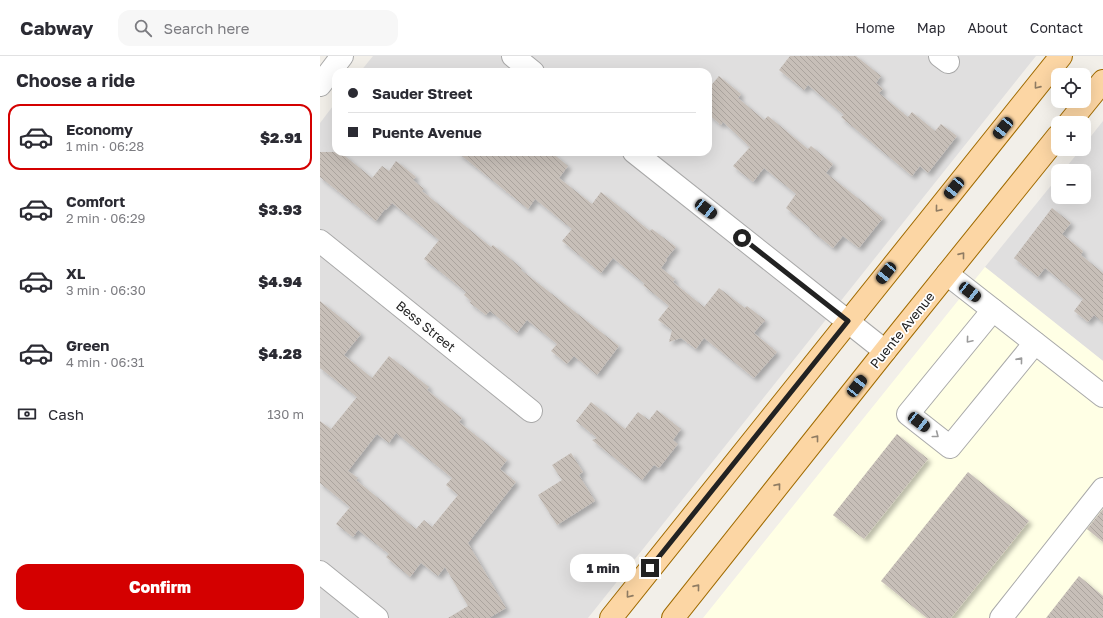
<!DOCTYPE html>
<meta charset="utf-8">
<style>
body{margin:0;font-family:"Golos Text",sans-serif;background:#f7f7f7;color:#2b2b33;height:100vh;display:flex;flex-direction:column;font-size:15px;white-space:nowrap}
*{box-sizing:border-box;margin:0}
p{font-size:13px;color:#7c7c81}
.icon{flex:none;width:22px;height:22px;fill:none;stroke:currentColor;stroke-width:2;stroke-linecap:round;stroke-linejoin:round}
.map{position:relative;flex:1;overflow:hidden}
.side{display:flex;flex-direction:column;background:#fff;width:320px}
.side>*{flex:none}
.guide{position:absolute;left:12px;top:12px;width:380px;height:88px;border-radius:12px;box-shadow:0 4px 16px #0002;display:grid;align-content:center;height:88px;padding:0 16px;background:#fff}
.buttons{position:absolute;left:731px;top:12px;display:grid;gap:8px}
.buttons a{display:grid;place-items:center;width:40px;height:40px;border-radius:8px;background:#fff;box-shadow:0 4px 16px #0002;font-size:20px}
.end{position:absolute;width:18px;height:18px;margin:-9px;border:5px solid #222;background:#fff;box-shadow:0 0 0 2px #fff}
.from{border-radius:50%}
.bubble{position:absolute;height:28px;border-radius:12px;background:#fff;box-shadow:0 4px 16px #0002;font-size:13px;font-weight:800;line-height:28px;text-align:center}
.car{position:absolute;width:12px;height:24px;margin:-12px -6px;border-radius:5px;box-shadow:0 0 3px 1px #0007;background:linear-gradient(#222 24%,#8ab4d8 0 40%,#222 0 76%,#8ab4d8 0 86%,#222 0)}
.guide b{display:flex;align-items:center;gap:14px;height:38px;font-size:15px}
.guide b+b{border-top:1px solid #e1e1e2}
.guide i{width:10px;height:10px;background:#2b2b33}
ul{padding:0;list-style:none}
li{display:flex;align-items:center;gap:12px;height:66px;margin:0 8px 6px;padding:0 8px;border:2px solid transparent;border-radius:12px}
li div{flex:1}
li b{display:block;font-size:15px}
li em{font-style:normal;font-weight:800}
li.current{border-color:#d40000}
li>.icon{width:36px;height:36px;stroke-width:1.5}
h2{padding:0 16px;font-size:18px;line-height:48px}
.pay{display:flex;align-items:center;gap:10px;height:44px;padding:0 16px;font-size:15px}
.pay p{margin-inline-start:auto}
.cta{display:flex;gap:8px;margin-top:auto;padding:8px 16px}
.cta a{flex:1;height:46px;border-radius:12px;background:#d40000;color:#fff;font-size:16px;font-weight:800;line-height:46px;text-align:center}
header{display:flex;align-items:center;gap:24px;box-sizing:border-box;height:56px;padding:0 20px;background:#fff;border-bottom:1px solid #e1e1e2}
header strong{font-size:19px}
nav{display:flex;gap:22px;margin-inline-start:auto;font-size:14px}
.search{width:280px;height:36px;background:#f7f7f7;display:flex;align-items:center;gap:10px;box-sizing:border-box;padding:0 14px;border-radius:12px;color:#7c7c81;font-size:15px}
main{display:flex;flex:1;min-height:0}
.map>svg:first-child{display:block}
</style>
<header>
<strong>Cabway</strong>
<div class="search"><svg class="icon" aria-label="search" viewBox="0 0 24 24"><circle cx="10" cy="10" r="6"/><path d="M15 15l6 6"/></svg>Search here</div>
<nav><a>Home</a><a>Map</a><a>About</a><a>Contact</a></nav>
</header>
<main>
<section class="side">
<h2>Choose a ride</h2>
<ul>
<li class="current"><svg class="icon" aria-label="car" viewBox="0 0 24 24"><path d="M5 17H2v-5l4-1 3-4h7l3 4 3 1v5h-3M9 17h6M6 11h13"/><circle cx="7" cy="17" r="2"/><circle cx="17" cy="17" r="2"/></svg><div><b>Economy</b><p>1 min · 06:28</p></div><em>$2.91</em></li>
<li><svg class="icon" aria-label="car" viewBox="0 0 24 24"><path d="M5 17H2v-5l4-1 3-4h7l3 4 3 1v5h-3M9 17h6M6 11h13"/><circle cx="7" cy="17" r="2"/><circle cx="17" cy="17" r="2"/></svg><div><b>Comfort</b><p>2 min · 06:29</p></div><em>$3.93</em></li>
<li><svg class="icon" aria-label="car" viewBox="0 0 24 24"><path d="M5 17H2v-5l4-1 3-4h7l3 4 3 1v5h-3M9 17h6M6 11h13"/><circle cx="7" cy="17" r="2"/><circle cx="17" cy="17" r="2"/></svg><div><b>XL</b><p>3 min · 06:30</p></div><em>$4.94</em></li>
<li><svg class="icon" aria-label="car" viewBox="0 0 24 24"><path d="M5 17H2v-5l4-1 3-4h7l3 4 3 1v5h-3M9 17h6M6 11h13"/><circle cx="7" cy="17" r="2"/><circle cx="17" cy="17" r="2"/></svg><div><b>Green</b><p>4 min · 06:31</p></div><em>$4.28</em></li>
</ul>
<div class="pay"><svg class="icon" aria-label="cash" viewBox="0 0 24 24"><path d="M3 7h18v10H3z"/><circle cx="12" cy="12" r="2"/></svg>Cash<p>130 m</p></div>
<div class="cta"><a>Confirm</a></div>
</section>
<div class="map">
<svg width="783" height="562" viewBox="0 0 783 562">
<defs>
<pattern id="building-back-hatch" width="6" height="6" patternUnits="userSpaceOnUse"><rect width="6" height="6" fill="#c7bfb8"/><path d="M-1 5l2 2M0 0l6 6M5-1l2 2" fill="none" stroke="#aba49e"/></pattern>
<filter id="shadow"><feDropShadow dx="3.5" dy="3.5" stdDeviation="2" flood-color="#0004"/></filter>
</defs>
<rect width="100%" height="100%" fill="#f2efe9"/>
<g fill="#e0dfdf">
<path d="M53 0H716L268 562H0V67L16 46V96H388V16H40Z"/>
<path d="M783 65V305L665 211 738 121V141H764V115H743L761 93H764V89Z"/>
</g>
<path fill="#ffffe5" d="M665 211 783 305V562H383Z"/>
<g fill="url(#building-back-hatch)" fill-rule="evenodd" filter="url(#shadow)">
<path d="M470 0H536L561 20 556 27 563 33 559 37 588 61 592 56 615 75 621 68 637 80 608 117 600 110 592 120 521 61 524 59 488 29 484 34 459 14Z"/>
<path d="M399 20 421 38 418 42 444 64 448 60 488 93 491 90 513 108 506 117 563 162 539 192 523 180 513 192 489 173 490 172 466 152 476 138 444 112 433 126 413 110 430 91 403 66 401 69 388 58V33Z"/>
<path d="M0 96H20L52 122 62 110 69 115 76 105 96 121 93 124 104 133 102 135 171 191 173 189 193 205 202 213 201 214 299 290 277 319 254 300 247 308 231 295 237 288 207 264 197 277 170 255 166 259 150 247 151 245 144 239 146 236 104 203 119 184 72 147 66 154 65 153 56 165 0 121Z"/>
<path d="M137 96H231L248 110 239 122 272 148 281 136 330 175 332 173 356 191 346 203 347 204 341 212 355 223 353 226 384 251 399 232 425 252 427 250 445 264 434 277 457 296 434 322 384 282 376 293 361 282 349 286 352 274 338 264 349 250 323 229 325 228 293 202 281 217 242 185 252 173 215 143 208 153Z"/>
<path d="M732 152 751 167 742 178 763 195 761 199 783 217V266L774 259 768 266 754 255 763 243 725 212 718 221 694 202Z"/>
<path d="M0 245 41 278 24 299 52 322 69 300 109 331 107 334 142 362 139 366 187 404 180 413 196 426 148 487 186 552 169 562H128L148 550 125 511 118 520 101 507 90 521 66 501 69 498 38 474 33 481 16 468 30 451 0 427V365L11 373 37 341 0 312ZM76 377 132 422 126 429 138 439 112 471 104 464 96 473 36 424 38 422 28 415 57 378 69 387Z"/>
<path d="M271 346 305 373 318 356 329 364 337 354 361 373 353 384 358 388 339 412 334 409 322 424 272 384 277 382 256 365Z"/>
<path d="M577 378 608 403 544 483 513 459Z"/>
<path d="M251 397 263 416 259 419 275 445 237 469 218 439 242 424 232 409Z"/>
<path d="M648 416 709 465 631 562H607L561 525Z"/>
<path d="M783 453V486L767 473Z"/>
<path d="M759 520 783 540V562H726Z"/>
</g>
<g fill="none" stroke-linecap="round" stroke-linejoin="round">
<defs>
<g id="minor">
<path d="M193 0 213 16"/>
<path d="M620 0 628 6"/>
<path d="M0 29 22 0"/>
<path d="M314 96 565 295"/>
<path d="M0 185 211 355"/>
<path d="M627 218 783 340"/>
<path d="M673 254 588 358 630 391 715 287"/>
<path d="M0 516 57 562"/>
<path d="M681 562 783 433"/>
</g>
<g id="major">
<path d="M749 67 783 25"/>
<path d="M291 562 741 0"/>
<path d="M353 562 565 295 738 80"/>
</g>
</defs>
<use href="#minor" stroke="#a9a9a9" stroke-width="24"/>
<use href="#major" stroke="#a06b00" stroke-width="24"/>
<use href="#minor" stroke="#fff" stroke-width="22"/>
<use href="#major" stroke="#fcd6a4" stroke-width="22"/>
</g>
<defs><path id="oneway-chevron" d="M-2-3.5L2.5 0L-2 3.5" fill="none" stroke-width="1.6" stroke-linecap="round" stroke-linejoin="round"/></defs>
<g stroke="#8f7c63">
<use href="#oneway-chevron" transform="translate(717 30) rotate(129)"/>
<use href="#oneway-chevron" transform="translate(618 153) rotate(129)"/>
<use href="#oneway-chevron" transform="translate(642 199) rotate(-51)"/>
<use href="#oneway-chevron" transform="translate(496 382) rotate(-52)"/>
<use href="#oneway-chevron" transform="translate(458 430) rotate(-51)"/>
<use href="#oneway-chevron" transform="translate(377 531) rotate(-51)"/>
<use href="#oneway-chevron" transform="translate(309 539) rotate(129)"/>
</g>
<g stroke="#9c9c9c">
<use href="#oneway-chevron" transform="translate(649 284) rotate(130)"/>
<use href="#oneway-chevron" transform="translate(700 304) rotate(-51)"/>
<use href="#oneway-chevron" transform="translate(616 379) rotate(38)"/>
</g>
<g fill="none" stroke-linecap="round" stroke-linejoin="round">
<path stroke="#222" stroke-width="5" d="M330 512 528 265 422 182"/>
</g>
<g text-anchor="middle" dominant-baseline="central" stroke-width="3.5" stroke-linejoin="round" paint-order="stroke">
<g font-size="13" fill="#222" stroke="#fff">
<text transform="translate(106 270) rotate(39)">Bess Street</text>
<text transform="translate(582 274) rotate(-51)">Puente Avenue</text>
</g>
</g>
</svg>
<div class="buttons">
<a><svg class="icon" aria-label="locate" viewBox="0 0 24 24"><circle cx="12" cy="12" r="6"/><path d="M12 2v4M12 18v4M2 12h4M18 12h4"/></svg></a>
<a>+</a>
<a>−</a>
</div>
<i class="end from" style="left:422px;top:182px"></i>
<i class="end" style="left:330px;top:512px"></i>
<div class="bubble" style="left:250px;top:498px;width:66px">1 min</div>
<i class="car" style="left:683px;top:72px;rotate:219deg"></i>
<i class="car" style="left:634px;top:132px;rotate:219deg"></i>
<i class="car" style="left:386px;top:153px;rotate:128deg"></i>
<i class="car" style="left:566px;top:217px;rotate:219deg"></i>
<i class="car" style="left:650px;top:236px;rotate:128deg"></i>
<i class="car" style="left:537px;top:330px;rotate:38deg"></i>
<i class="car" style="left:599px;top:366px;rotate:128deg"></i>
<div class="guide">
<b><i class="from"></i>Sauder Street</b>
<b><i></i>Puente Avenue</b>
</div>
</div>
</main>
